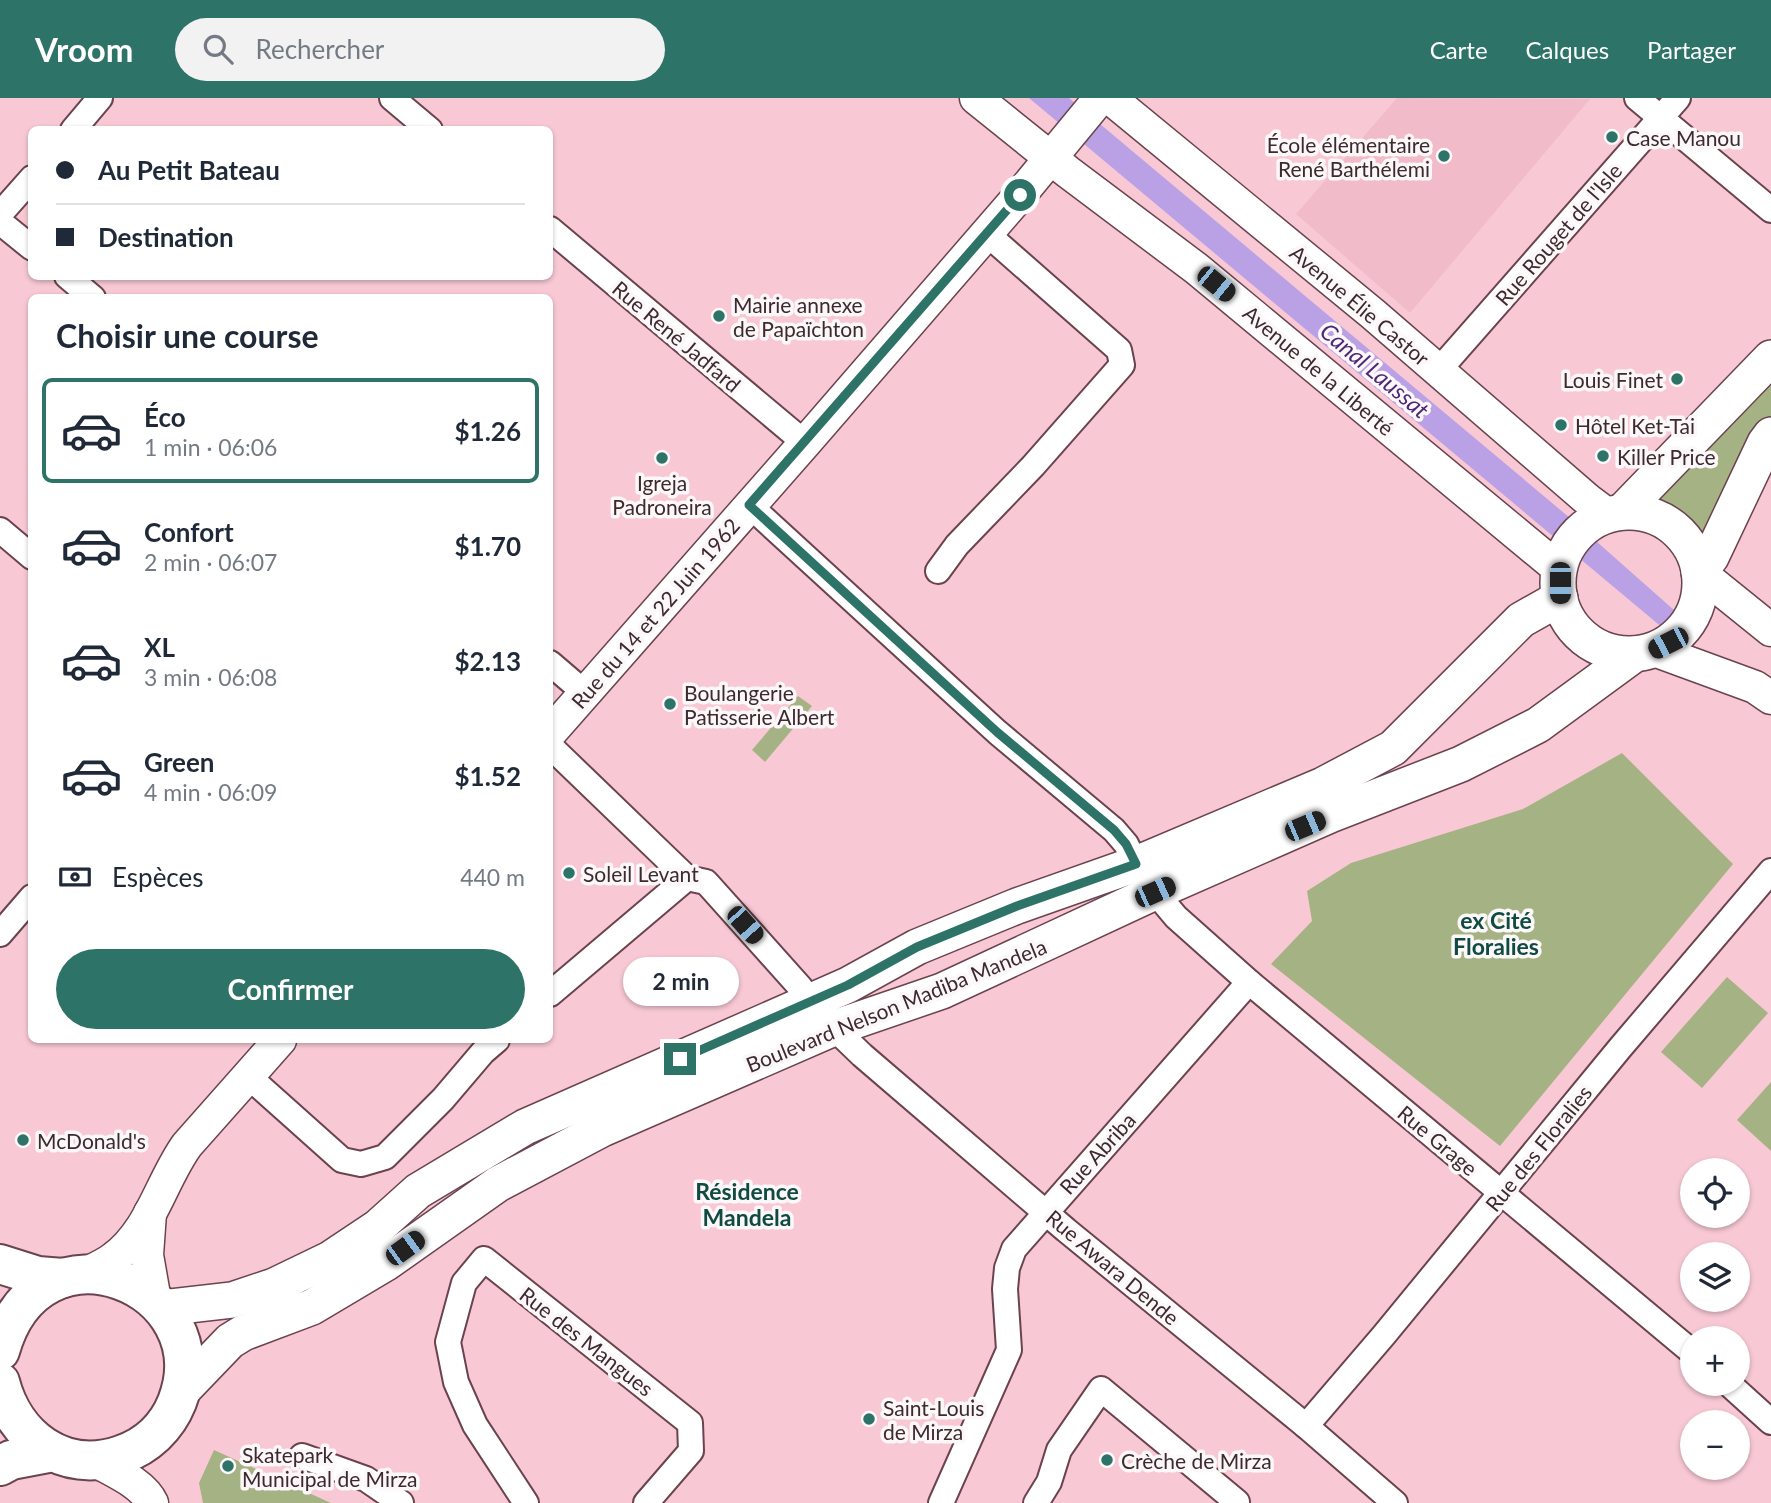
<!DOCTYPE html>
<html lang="fr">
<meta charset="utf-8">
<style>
body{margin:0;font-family:Lato,sans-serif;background:#f2f2f3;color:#1f2937;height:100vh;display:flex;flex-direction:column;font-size:26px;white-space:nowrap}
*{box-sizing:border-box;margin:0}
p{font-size:23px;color:#747a83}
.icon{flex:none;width:38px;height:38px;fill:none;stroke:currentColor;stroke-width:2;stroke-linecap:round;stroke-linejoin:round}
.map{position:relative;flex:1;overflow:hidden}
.panel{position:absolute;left:28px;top:196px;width:525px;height:749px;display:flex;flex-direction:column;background:#fff;border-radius:10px;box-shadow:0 2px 5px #0004}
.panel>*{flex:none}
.top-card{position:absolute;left:28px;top:28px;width:525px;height:154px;border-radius:10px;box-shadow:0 2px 5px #0004;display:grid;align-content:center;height:154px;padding:0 28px;background:#fff}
.buttons{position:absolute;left:1680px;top:1060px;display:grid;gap:14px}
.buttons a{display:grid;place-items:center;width:70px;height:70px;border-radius:50%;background:#fff;box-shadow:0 2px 5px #0004;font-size:35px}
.end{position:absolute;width:32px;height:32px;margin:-16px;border:9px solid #2d7368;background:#fff;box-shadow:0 0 0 4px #fff}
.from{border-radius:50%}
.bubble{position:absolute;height:49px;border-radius:24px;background:#fff;box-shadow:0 2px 5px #0004;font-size:23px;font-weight:700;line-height:49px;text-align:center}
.car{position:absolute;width:21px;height:42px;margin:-21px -10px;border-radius:9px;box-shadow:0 0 5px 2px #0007;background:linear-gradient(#222 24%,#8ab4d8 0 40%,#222 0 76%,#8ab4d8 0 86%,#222 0)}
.top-card b{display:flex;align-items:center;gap:24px;height:66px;font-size:26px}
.top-card b+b{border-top:2px solid #e0e1e3}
.top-card i{width:18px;height:18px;background:#1f2937}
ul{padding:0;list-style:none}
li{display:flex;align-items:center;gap:21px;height:105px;margin:0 14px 10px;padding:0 14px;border:4px solid transparent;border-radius:10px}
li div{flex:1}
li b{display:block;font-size:26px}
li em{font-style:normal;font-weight:700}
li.active{border-color:#2d7368}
li>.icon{width:63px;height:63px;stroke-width:1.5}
h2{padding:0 28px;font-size:32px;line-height:84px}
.pay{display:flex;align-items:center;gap:18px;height:77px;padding:0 28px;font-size:26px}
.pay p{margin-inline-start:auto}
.primary-button{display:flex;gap:14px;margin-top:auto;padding:14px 28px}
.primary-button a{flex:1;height:80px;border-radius:42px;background:#2d7368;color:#fff;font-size:28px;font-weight:700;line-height:80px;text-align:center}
header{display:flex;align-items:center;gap:42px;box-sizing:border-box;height:98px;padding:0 35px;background:#2d7368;color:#fff}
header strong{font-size:33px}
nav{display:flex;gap:38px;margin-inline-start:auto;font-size:24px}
.search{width:490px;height:63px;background:#f2f2f3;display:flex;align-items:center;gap:18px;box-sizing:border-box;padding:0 24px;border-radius:38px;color:#747a83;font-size:26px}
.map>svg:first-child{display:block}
</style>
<header>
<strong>Vroom</strong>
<div class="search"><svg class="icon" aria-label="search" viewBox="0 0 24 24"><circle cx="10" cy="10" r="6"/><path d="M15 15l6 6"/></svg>Rechercher</div>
<nav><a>Carte</a><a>Calques</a><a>Partager</a></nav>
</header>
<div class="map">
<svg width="1771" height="1405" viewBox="0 0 1771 1405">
<rect width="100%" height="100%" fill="#f8c9d5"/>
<path fill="#f2bbc9" d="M1397 0 1590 1 1410 215 1296 116Z"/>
<g fill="#a5b384">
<path d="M1771 274V319L1749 351 1704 441 1682 415 1650 400Z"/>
<path d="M798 598 812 608 765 664 752 652Z"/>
<path d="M1622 655 1733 766 1500 1048 1271 866 1312 823 1307 793 1351 765 1523 711Z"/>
<path d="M1727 879 1768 915 1702 990 1661 954Z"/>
<path d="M1771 984V1053L1737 1022Z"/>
<path d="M214 1352 331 1405H203L199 1385Z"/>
</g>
<path fill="#baa0e4" d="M1029 0H1069L1570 420 1701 536 1688 551Z"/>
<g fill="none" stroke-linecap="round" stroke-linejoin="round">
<defs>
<g id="minor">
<path d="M392 0 430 32"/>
<path d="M1637 0 1771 112"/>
<path d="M73 32 100 0"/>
<path d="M0 116 32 80"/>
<path d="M0 124 32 150"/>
<path d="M550 131 805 345"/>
<path d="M67 178 93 200"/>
<path d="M1439 272 1678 0"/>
<path d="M749 407 997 634 1114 732 1126 746 1136 766"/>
<path d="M0 432 32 459"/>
<path d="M938 473 957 447 1033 368 1122 267 1119 252 986 135"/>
<path d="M550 565 585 595"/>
<path d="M550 648 687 780 706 784 800 889 811 904"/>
<path d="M1155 794 1176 819 1249 884 1692 1254"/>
<path d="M0 836 32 799"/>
<path d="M550 896 687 780"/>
<path d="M834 930 862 957 1066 1132 1306 1328 1395 1405"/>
<path d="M248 978 342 1062 361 1066 385 1059 443 1001 483 954 497 942"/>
<path d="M1729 1286 1771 1324"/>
<path d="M1306 1328 1384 1237 1620 950 1771 773"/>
<path d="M302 1358 366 1381 401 1405"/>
<path d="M526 1405 475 1327 456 1284 448 1244 464 1185 484 1161 690 1325 691 1353 646 1405"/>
<path d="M941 1405 1009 1252 1005 1191 1007 1170 1014 1151 1249 884"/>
<path d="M1036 1405 1049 1384 1059 1352 1101 1291 1237 1404"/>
</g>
<g id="tertiary">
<path d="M976 0 1068 74 1197 171 1559 471"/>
<path d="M1110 0 1373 216 1588 402 1608 417"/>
<path d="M1699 474 1771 532"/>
<path d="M1654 552 1755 589 1771 600"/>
<path d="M550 635 805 345 1020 97 1100 0"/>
<path d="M150 1115 147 1157 155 1203"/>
<path d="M85 1176C95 1171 105 1167 114 1160 151 1133 161 1083 187 1047L280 942"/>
<path d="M94 1362C113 1373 143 1385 152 1405"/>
</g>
<g id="secondary">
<path d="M1622 414 1771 260"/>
<circle cx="1629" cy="485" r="71"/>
<path d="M1699 474 1711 459 1765 345 1771 337"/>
<path d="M162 1210 232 1202 274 1188 330 1161 378 1129 418 1093 525 1029 848 887 917 849 1017 808 1136 766 1323 687 1393 650 1521 522 1560 500"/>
<path d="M181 1294 230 1243 243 1235 312 1209 386 1165 498 1086 602 1031 834 930 942 893 1155 794 1330 717 1461 666 1538 627 1635 556"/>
</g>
<g id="primary">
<path d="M0 1166 38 1178 63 1180"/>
<path d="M0 1253C39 1112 222 1188 177 1304 167 1329 147 1348 121 1357 63 1377 14 1339 0 1284"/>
<path d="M0 1368 11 1362 53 1354"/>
</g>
</defs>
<use href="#minor" stroke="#6a434e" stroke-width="28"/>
<use href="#tertiary" stroke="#6a434e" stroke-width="35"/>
<use href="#secondary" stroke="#6a434e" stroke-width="38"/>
<use href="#primary" stroke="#6a434e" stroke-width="42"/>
<use href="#minor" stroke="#fff" stroke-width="24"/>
<use href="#tertiary" stroke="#fff" stroke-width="32"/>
<use href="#secondary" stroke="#fff" stroke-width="35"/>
<use href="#primary" stroke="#fff" stroke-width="38"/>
</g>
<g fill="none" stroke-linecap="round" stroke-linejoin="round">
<path stroke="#2d7368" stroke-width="9" d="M680 961 848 887 917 849 1017 808 1136 766 1126 746 1114 732 997 634 749 407 1020 97"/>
</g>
<g fill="#2d7368" stroke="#fcf7f8" stroke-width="2.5">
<circle cx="1612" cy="39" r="7"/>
<circle cx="1444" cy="58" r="7"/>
<circle cx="719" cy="218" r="7"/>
<circle cx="1677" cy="281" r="7"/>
<circle cx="1561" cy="327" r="7"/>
<circle cx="1603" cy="358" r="7"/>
<circle cx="662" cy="360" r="7"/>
<circle cx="670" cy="606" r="7"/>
<circle cx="569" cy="775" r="7"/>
<circle cx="23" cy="1042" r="7"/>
<circle cx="869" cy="1321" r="7"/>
<circle cx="1107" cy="1362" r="7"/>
<circle cx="228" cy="1368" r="7"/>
</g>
<g text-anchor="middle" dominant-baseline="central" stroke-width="7" stroke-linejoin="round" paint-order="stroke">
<g font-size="21" fill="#3c2a2f" stroke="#fcf7f8" text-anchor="start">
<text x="1626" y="39">Case Manou</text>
<text x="1430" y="46" text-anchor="end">École élémentaire<tspan x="1430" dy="24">René Barthélemi</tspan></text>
<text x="733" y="206">Mairie annexe<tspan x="733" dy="24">de Papaïchton</tspan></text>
<text x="1663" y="281" text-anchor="end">Louis Finet</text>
<text x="1575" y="327">Hôtel Ket-Tai</text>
<text x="1617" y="358">Killer Price</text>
<text x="662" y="384" text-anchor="middle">Igreja<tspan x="662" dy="24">Padroneira</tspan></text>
<text x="684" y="594">Boulangerie<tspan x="684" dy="24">Patisserie Albert</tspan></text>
<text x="583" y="775">Soleil Levant</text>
<text x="37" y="1042">McDonald's</text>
<text x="883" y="1309">Saint-Louis<tspan x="883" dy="24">de Mirza</tspan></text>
<text x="242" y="1356">Skatepark<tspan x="242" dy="24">Municipal de Mirza</tspan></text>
<text x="1121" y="1362">Crèche de Mirza</text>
</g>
<g font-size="21" fill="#3c2a2f" stroke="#fcf7f8">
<text transform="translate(1558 136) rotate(-49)">Rue Rouget de l'Isle</text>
<text transform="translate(1360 207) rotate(40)">Avenue Élie Castor</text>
<text transform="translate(677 238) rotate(40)">Rue René Jadfard</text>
<text transform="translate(1319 272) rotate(40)">Avenue de la Liberté</text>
<text transform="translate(655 515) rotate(-49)">Rue du 14 et 22 Juin 1962</text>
<text transform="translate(896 907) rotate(-22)">Boulevard Nelson Madiba Mandela</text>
<text transform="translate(1438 1042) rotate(40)">Rue Grage</text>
<text transform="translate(1538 1050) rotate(-51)">Rue des Floralies</text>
<text transform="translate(1097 1055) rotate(-48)">Rue Abriba</text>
<text transform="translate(1113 1169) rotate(40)">Rue Awara Dende</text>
<text transform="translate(587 1243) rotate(38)">Rue des Mangues</text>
</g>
<g font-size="23" font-style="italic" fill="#4c2878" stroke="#fcf7f8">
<text transform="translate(1375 272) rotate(40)">Canal Laussat</text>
</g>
<g font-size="23" font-weight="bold" fill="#104b42" stroke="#fcf7f8">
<text x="1496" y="822">ex Cité<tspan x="1496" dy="26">Floralies</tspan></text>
<text x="747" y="1093">Résidence<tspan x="747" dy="26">Mandela</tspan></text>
</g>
</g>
</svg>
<div class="buttons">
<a><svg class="icon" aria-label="locate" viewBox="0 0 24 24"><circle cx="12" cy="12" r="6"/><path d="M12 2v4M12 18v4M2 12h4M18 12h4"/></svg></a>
<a><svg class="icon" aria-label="layers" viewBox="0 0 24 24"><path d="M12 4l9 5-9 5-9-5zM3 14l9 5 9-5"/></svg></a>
<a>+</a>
<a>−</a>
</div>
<i class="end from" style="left:1020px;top:97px"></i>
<i class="end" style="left:680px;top:961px"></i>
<div class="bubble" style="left:623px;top:859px;width:116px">2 min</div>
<i class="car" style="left:1216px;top:186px;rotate:129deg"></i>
<i class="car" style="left:1560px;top:485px;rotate:180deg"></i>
<i class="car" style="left:1668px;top:545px;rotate:243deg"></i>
<i class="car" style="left:1305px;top:728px;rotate:67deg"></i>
<i class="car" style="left:1155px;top:794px;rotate:66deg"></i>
<i class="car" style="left:745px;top:827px;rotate:138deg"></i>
<i class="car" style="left:405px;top:1150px;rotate:54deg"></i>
<div class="top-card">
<b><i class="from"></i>Au Petit Bateau</b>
<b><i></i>Destination</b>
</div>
<section class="panel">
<h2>Choisir une course</h2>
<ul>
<li class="active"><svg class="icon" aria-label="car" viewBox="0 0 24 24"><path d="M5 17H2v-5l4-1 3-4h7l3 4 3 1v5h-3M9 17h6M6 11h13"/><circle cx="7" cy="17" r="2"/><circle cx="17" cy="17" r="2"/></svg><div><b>Éco</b><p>1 min · 06:06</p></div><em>$1.26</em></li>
<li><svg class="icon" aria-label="car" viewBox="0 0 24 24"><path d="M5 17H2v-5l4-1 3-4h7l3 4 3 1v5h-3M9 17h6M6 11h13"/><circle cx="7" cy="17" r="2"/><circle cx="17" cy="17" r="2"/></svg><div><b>Confort</b><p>2 min · 06:07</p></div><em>$1.70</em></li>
<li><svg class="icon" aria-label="car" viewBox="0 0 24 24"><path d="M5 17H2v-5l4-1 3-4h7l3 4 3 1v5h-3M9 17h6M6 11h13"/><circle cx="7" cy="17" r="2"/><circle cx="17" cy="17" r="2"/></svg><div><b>XL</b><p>3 min · 06:08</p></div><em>$2.13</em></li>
<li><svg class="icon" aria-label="car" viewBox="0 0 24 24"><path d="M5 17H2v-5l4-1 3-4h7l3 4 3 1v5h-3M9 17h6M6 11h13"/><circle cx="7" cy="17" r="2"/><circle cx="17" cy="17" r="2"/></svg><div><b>Green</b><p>4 min · 06:09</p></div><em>$1.52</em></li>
</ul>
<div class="pay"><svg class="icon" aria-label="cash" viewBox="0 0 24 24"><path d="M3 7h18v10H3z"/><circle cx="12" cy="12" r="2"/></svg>Espèces<p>440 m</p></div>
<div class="primary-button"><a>Confirmer</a></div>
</section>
</div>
